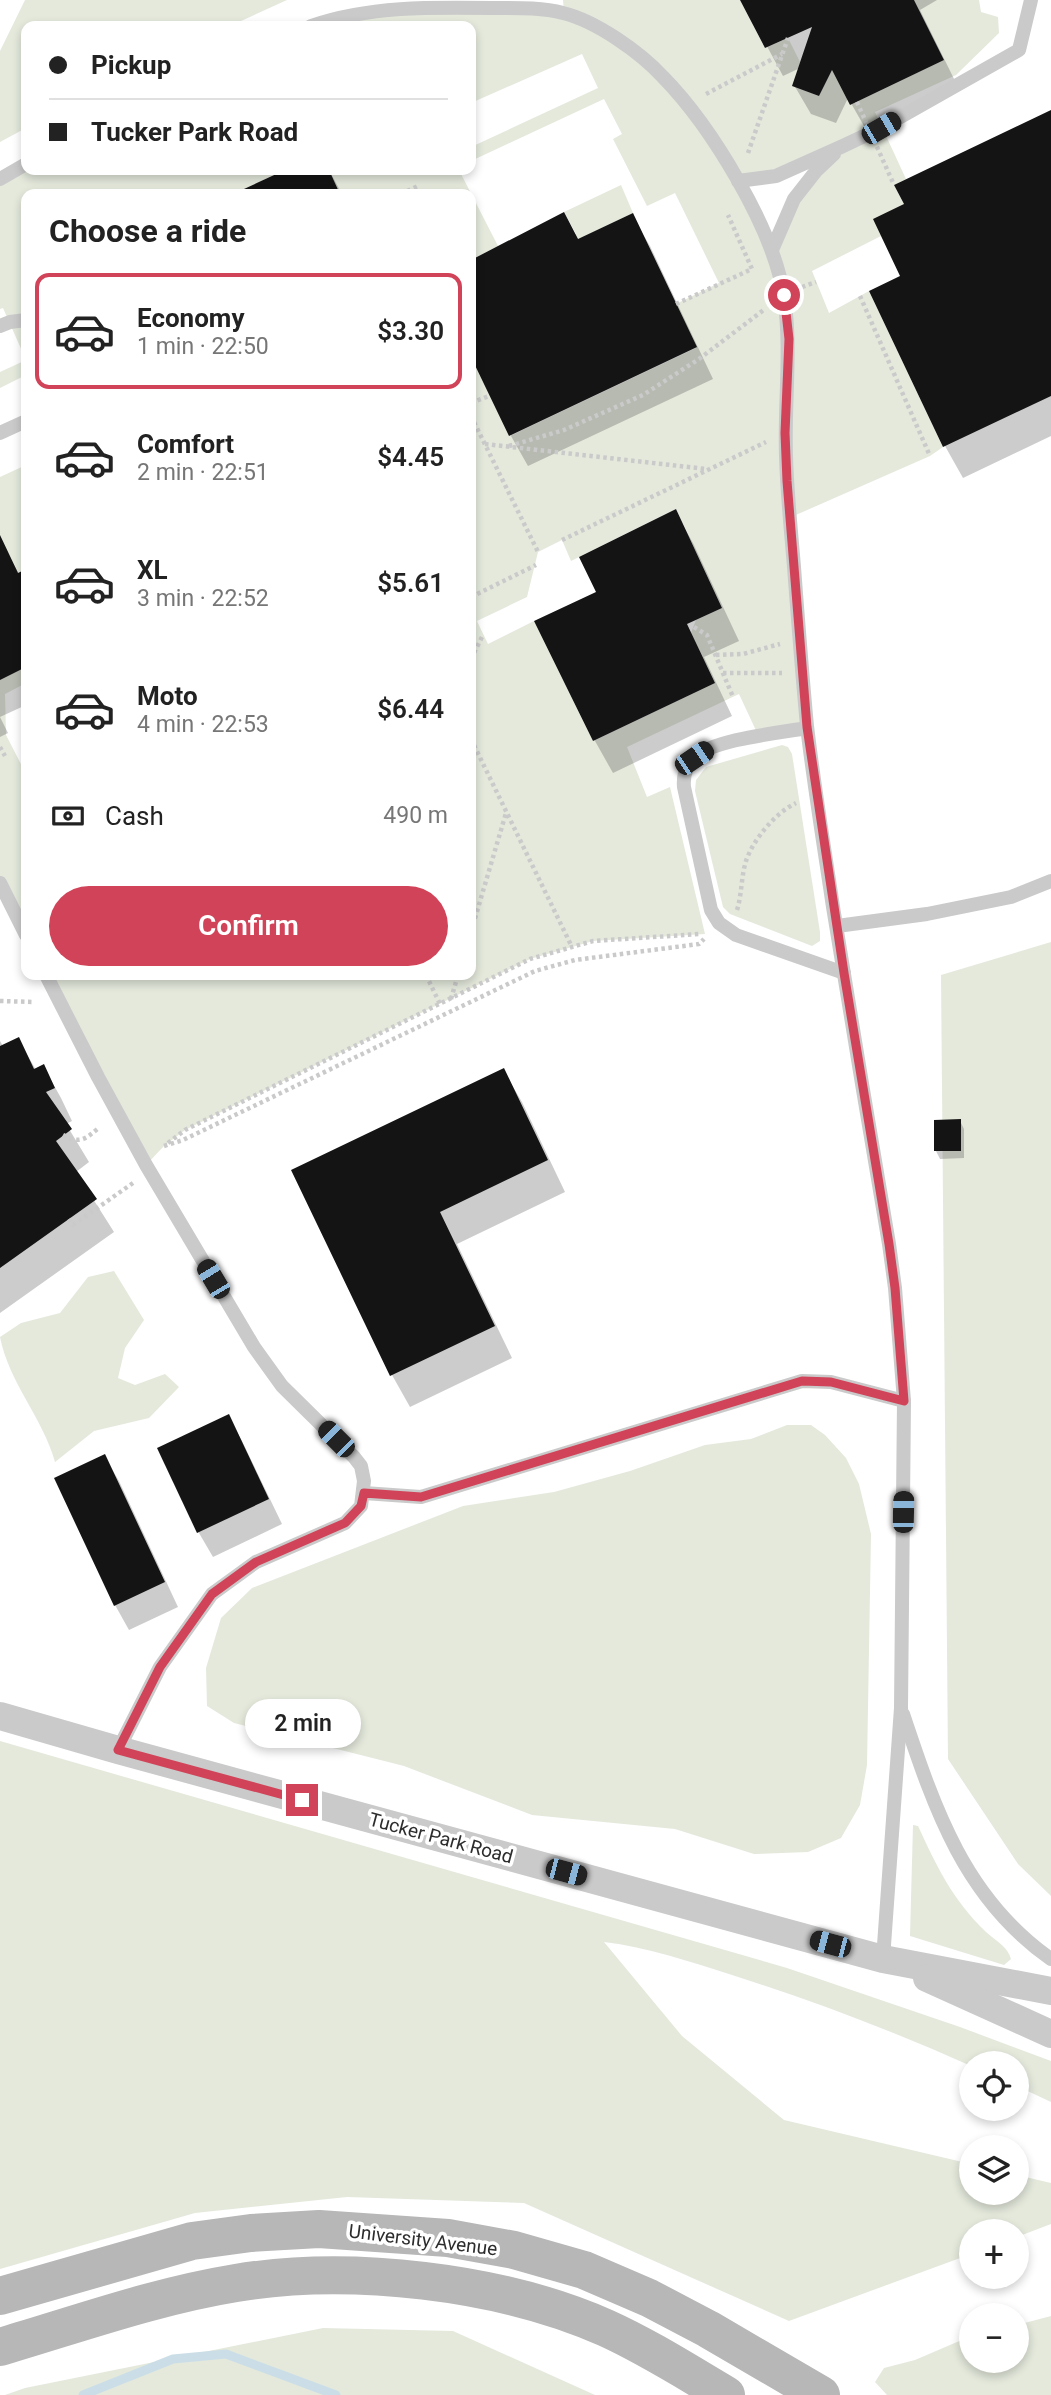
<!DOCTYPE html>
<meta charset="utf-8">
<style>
body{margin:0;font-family:Roboto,sans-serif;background:#f2f2f2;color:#222;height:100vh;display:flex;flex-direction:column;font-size:26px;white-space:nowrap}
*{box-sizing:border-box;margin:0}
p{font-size:23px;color:#767676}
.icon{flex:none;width:38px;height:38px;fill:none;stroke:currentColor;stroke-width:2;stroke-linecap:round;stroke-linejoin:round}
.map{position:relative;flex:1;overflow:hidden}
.panel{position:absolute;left:21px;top:189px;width:455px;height:791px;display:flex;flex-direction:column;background:#fff;border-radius:14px;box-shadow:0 4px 10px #0003}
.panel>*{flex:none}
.banner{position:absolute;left:21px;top:21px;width:455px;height:154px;border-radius:14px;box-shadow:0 4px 10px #0003;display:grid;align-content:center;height:154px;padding:0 28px;background:#fff}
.controls{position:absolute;left:959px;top:2051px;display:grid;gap:14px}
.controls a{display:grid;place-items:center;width:70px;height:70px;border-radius:50%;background:#fff;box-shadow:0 4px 10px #0003;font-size:35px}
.end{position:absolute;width:32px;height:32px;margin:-16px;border:9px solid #d14358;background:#fff;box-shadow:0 0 0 4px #fff}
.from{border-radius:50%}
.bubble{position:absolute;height:49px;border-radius:24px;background:#fff;box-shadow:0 4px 10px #0003;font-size:23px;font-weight:600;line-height:49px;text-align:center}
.car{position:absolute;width:21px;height:42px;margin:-21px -10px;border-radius:9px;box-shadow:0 0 5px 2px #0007;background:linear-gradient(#222 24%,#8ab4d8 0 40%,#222 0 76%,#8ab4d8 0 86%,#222 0)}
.banner b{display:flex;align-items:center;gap:24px;height:66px;font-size:26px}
.banner b+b{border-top:2px solid #e0e0e0}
.banner i{width:18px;height:18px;background:#222}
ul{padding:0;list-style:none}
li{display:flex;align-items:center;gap:21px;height:116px;margin:0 14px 10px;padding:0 14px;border:4px solid transparent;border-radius:14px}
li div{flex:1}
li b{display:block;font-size:26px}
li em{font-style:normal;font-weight:600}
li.selected{border-color:#d14358}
li>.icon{width:63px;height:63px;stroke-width:1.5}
h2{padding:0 28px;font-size:32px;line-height:84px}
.pay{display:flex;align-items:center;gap:18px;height:77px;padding:0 28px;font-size:26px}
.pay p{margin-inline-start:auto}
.cta{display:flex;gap:14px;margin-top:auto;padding:14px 28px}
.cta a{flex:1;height:80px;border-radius:42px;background:#d14358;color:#fff;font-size:28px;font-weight:600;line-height:80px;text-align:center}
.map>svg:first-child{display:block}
</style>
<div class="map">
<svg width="1051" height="2395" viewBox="0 0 1051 2395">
<rect width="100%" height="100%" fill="#fff"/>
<g fill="#e4e9dc" fill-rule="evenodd">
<path d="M25 0H287L230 26H26V128L0 142V51Z"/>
<path d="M563 0H740L765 48 788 38 800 62 793 86 819 96 832 70 850 105 944 60 914 0H979L981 12 998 17 999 33 956 75 875 112 906 179 894 185 904 204 881 236 812 271 829 313 869 291 943 447 930 456 789 518 807 728 759 737 739 694 627 747 647 797 670 787 705 934 593 941 530 959 185 1130 164 1146 146 1165 46 975H471V357L510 436 696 348 676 304 719 283 675 193 647 206 613 139 622 134 604 99 471 161V147L598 88 582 54 471 103V26H311L378 12H564ZM841 147 794 199 773 250 739 181ZM676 509 722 608 696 620 691 633 715 683 593 741 534 621 488 644 477 621 527 597 538 552 562 540 571 561Z"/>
<path d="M26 170H285L233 194H26V375L0 388V372L26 360 3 308 0 309V179Z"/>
<path d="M329 170H459L498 246 471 260V194H340Z"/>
<path d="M621 185 633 213 579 239 553 246 576 234 564 212Z"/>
<path d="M26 465V569L18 573 0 546V477Z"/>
<path d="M26 667V683L5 694 6 735 23 768 26 767V935L0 883V679Z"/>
<path d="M782 745 788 747 792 754 820 932V941L812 946 730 914 723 907 695 791 696 780 706 767Z"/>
<path d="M1051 942V1896L1018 1864 948 1759 941 975Z"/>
<path d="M114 1271 144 1320 125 1348 118 1378 135 1385 165 1374 179 1387 149 1418 94 1431 55 1462C43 1418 9 1383 0 1337L21 1323 60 1313 88 1277Z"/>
<path d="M787 1425H811L825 1435 846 1458 859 1484 871 1534 867 1765 860 1805 841 1838 808 1852 754 1854 675 1829 532 1815 404 1766 234 1723 207 1706 206 1668 221 1618 252 1588 463 1506 554 1492 630 1471 705 1445 751 1439Z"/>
<path d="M0 1741 787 1968 960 2027 1051 2061V2102L1017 2086V2063H971V2066C893 2031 814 2001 732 1975 691 1962 647 1947 604 1942L682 2036 784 2120 971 2164V2193H1017V2175L1051 2183V2224L1017 2237V2231H971V2254L789 2321 524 2203 347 2197 195 2213 0 2269Z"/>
<path d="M913 1825 918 1826C937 1867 952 1899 986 1932 995 1940 1008 1947 1011 1959L1004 1965 910 1936Z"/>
<path d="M1051 2316V2395H887L875 2382 884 2368 915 2360 971 2336V2361H1017V2325Z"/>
<path d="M323 2328 453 2331 595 2395H5L25 2388Z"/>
</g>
<g fill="#0003">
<path d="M742 0H937L920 10 959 89 868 133 848 98 836 123 811 114 794 85 800 68 783 76Z"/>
<path d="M1051 112V436L963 478 945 446 871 291 902 277 906 205Z"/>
<path d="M289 170H329L342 194H237Z"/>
<path d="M564 214 579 241 632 216 650 246 713 379 528 466 511 436 471 352V262Z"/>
<path d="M675 511 693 543 739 641 704 657 732 716 613 773 595 741 536 622 599 593Z"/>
<path d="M4 547 19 574 26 571V705L0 717 8 733 0 737V548Z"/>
<path d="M18 1039 36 1070 43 1066 61 1098 72 1121 66 1124 89 1162 76 1172 114 1232 0 1313V1041L3 1046Z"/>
<path d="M503 1070 522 1102 565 1192 457 1244 512 1358 410 1407 392 1375 293 1171Z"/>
<path d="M960 1121 964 1129V1158L940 1159 936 1151Z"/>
<path d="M228 1416 242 1441 282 1524 213 1557 199 1533 159 1449Z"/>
<path d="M104 1456 119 1481 178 1607 129 1630 115 1605Z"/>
</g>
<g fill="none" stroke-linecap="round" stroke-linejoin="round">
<path stroke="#cbdee7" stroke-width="9" d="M83 2395 173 2359 226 2354 336 2395"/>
</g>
<g fill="#141414">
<path d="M740 0H914L944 60 850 105 832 70 819 96 792 86 812 27 765 48Z"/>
<path d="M1051 110V396L943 447 869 291 900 276 873 219 904 204 894 185Z"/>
<path d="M285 170H329L340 194H233Z"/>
<path d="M564 212 578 239 633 213 697 347 509 436 471 357V260Z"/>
<path d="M676 509 722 608 687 624 715 683 593 741 534 621 596 592 579 557Z"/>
<path d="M0 535 18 573 26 569V667L0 680Z"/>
<path d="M19 1037 34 1069 44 1064 55 1088 46 1092 72 1129 56 1141 97 1199 0 1268V1046Z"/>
<path d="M504 1068 548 1160 440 1212 495 1326 390 1376 291 1170Z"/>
<path d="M961 1119V1151H934V1120Z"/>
<path d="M229 1414 269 1499 197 1533 157 1448Z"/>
<path d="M105 1454 165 1582 114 1606 54 1478Z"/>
</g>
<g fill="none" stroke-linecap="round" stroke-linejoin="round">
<g stroke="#cacaca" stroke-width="4.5" stroke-dasharray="3.5 3.5" stroke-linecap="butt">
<path d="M706 94 782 54"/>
<path d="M748 153 788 38"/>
<path d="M401 194 418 186"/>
<path d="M802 287 816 282"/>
<path d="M860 296 930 456"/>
<path d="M676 304 752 269 728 215"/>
<path d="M471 403 489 396"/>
<path d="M471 416 538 552"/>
<path d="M485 444 706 469"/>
<path d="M509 446 564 430 643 395 699 359 765 309"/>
<path d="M562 540 766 442"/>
<path d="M471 597 536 565"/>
<path d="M694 627 707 635 733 697"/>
<path d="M716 655 743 654 780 644"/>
<path d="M471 659 483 635"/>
<path d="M723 673H782"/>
<path d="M471 739 571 945"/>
<path d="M0 747 5 756"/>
<path d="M737 910C742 894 741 877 746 861 753 840 775 813 796 803"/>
<path d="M471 932 506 813"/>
<path d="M426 975 440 1004"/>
<path d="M451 999 458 975"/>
<path d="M0 1001 35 1002"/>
<path d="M63 1135C81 1145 86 1138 100 1127"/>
<path d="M168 1143 185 1130 530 959 593 941 700 934"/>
<path d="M164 1146 183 1140 535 971 575 960 699 944 704 939"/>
<path d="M69 1219 73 1225 133 1183"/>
</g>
<g stroke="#cacaca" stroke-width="14">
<path d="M311 26C368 6 432 7 492 8 515 8 541 7 563 13 596 21 640 52 663 77 711 126 774 229 784 297 792 350 784 403 786 456 787 493 791 530 794 567 798 620 802 673 807 726 814 786 824 846 833 907 851 1019 870 1132 889 1244L895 1288 904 1401 901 1708 883 1959"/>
<path d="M0 179 26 164"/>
<path d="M738 181 776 176 843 146 881 128 1019 50 1031 0"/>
<path d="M772 250 794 199 816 171 834 154"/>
<path d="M0 326 10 322 26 320"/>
<path d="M0 433 26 421"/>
<path d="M807 728C779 733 715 739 695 757 685 766 683 776 684 787L711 910 719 923 736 935 844 973"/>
<path d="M0 883 26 935"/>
<path d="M837 926 927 914 1011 897 1051 881"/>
<path d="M46 975 98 1077 146 1165 254 1347 282 1386 354 1457 361 1466 364 1481 361 1506 345 1523 256 1562 212 1594 160 1667 118 1750"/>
<path d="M364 1493 421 1497 802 1381 831 1382 904 1401"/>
<path d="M903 1714C935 1810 965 1899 1051 1959"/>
</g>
<g stroke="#cacaca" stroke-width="28">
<path d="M0 1716 118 1750 883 1959 1051 1991"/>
<path d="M927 1978 1051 2034"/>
</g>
<g stroke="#b7b7b7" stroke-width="38">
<path d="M0 2296 192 2241 251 2233 319 2229 448 2238 514 2250 584 2270 649 2298 708 2329 821 2395"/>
<path d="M0 2347C78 2324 156 2296 236 2283 349 2264 500 2281 606 2328 648 2347 687 2372 726 2395"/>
</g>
<path stroke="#cacaca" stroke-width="4.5" stroke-dasharray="3.5 3.5" stroke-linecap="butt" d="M857 102 894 185"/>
</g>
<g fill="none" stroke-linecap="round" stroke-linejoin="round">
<path stroke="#d14358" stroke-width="9" d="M302 1800 118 1750 160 1667 212 1594 256 1562 345 1523 361 1506 364 1493 421 1497 802 1381 831 1382 904 1401 895 1288 889 1244 844 973 807 727 787 481 785 433 789 339 784 295"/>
</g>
<g text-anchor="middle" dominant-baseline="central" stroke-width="7" stroke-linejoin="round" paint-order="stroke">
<g font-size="19" fill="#2d2d2d" stroke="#fff">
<text transform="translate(441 1838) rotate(15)">Tucker Park Road</text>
<text transform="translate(423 2240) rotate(7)">University Avenue</text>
</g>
</g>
</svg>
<div class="controls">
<a><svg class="icon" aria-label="locate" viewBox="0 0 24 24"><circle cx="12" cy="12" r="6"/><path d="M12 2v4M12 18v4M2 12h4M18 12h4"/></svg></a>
<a><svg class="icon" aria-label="layers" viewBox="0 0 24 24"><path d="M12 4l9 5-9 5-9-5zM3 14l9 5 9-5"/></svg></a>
<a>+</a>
<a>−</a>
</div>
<i class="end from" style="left:784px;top:295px"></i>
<i class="end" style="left:302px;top:1800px"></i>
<div class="bubble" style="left:245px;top:1699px;width:116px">2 min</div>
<i class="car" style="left:881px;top:128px;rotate:60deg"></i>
<i class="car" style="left:694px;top:758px;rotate:56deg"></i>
<i class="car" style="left:213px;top:1279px;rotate:329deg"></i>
<i class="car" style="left:336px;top:1439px;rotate:315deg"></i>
<i class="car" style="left:903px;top:1512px;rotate:1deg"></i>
<i class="car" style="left:566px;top:1872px;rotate:105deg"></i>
<i class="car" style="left:830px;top:1944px;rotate:285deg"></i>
<div class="banner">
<b><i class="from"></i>Pickup</b>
<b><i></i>Tucker Park Road</b>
</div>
<section class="panel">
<h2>Choose a ride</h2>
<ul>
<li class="selected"><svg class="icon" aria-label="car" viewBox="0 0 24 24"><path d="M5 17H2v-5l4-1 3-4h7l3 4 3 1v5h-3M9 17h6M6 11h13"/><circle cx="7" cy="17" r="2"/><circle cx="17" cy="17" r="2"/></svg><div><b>Economy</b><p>1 min · 22:50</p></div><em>$3.30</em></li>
<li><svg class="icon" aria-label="car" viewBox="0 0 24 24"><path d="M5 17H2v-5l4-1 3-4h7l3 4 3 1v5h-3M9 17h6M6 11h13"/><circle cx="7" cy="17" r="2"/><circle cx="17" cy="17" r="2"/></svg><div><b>Comfort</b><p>2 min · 22:51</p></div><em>$4.45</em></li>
<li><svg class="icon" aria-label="car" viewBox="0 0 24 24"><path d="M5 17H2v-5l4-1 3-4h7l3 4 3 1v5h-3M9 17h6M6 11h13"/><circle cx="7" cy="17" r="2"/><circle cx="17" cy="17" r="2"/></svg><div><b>XL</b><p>3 min · 22:52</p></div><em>$5.61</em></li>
<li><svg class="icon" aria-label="car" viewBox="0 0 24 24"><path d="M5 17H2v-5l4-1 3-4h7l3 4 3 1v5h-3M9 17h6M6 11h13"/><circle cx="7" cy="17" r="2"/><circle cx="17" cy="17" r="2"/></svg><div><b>Moto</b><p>4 min · 22:53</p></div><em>$6.44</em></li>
</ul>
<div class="pay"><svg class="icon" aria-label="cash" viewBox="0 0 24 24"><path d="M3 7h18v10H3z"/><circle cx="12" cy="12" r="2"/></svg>Cash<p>490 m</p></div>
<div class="cta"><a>Confirm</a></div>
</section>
</div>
